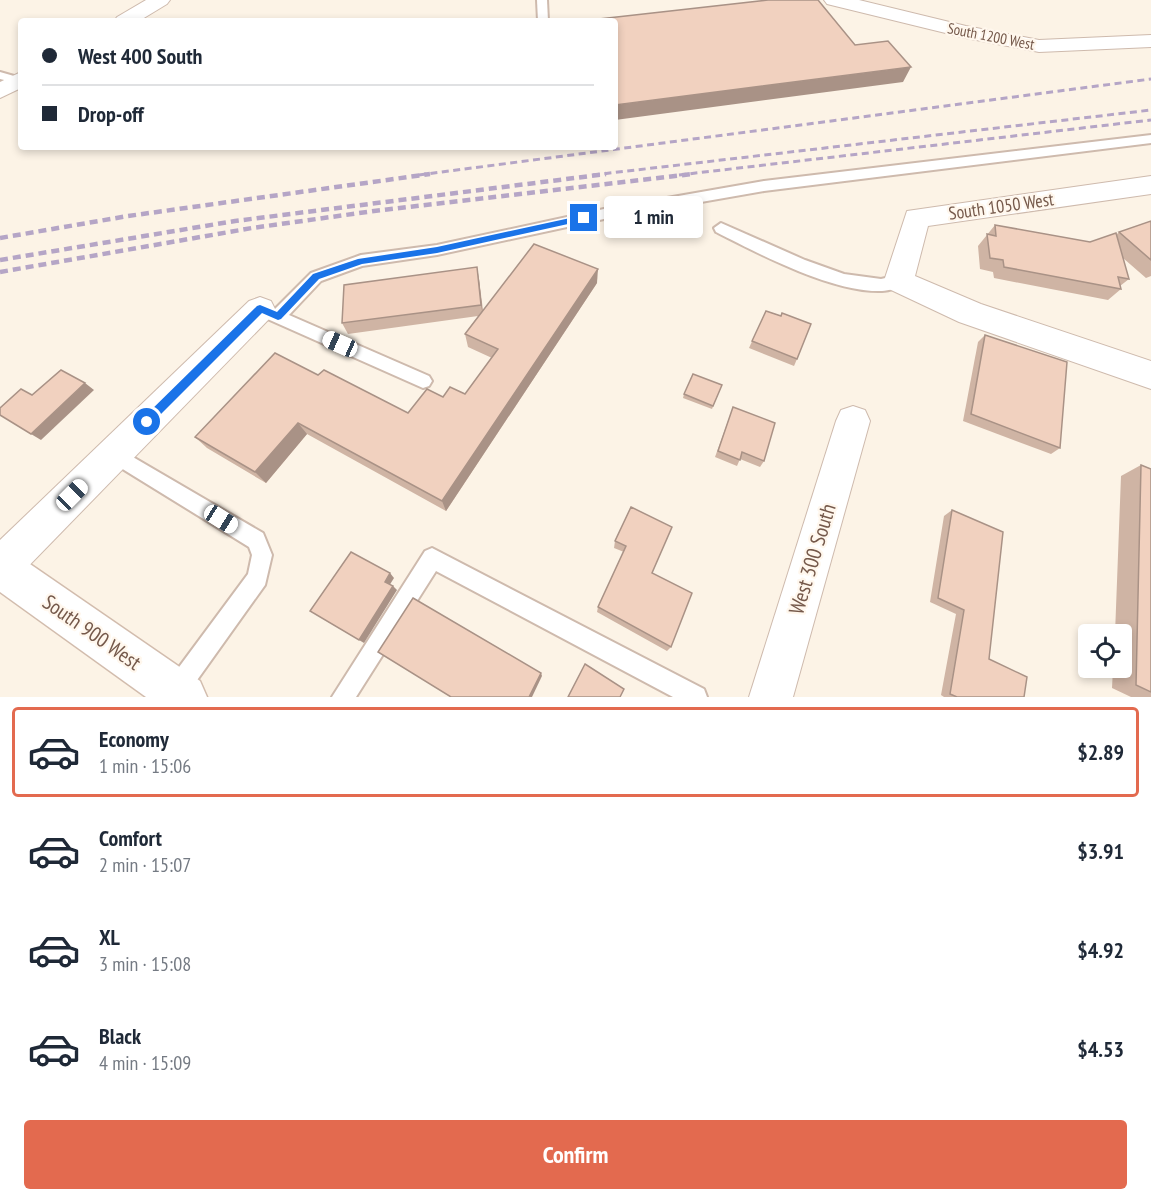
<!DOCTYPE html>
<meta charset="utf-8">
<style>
body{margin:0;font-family:"PT Sans Narrow",sans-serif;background:#f2f2f3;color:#1f2937;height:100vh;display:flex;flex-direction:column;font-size:22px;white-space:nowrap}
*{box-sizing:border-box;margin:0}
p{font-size:20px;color:#747a83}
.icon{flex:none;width:33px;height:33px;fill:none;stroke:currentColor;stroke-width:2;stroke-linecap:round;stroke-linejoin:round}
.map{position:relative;height:697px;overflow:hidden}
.sheet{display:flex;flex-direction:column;background:#fff;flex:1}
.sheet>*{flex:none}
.guide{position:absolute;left:18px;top:18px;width:600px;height:132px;border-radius:6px;box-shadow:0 3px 9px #0003;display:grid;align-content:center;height:132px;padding:0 24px;background:#fff}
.tools{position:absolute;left:1078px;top:624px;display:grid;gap:12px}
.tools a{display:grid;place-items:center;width:54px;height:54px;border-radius:6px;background:#fff;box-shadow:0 3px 9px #0003;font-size:30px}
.end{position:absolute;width:27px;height:27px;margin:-14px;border:8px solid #1a73e8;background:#fff;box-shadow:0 0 0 3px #fff}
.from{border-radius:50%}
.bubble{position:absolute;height:42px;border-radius:6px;background:#fff;box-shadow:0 3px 9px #0003;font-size:20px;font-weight:600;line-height:42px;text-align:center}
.car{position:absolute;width:18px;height:36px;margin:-18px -9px;border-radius:8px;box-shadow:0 0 4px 2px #0007;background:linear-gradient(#fff 24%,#345 0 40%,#fff 0 76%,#345 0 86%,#fff 0)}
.guide b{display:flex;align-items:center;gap:21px;height:57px;font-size:22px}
.guide b+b{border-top:2px solid #e0e1e3}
.guide i{width:15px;height:15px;background:#1f2937}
ul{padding:10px 0 0;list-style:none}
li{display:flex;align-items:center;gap:18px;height:90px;margin:0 12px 9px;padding:0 12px;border:3px solid transparent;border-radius:6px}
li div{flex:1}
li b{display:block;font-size:22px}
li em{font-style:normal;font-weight:600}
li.on{border-color:#e36a4f}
li>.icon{width:54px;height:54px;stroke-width:1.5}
.button{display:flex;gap:12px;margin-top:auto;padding:12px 24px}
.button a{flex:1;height:69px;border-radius:6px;background:#e36a4f;color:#fff;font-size:24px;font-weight:600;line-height:69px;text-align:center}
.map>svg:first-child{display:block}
</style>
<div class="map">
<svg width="1151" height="697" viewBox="0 0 1151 697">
<rect width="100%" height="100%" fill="#fcf3e6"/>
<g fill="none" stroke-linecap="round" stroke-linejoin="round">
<defs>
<g id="lane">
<path d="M537 0H547L548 21H538Z"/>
<path d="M0 72 21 78V84L0 79Z"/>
<path d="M1151 135V143L764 191 604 219 437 255 362 266 321 281 289 315 429 376 432 381 429 386 423 388 263 317 261 313 263 309 269 307 275 309 311 273 361 255 437 245 604 209 764 181Z"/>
<path d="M721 223 805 260 844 274 881 279 899 275 904 277 907 281 904 285C897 287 889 291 882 291 834 293 759 254 716 232L714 228Z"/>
<path d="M114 446 263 533 272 555 265 585 185 697H168L165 690 168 682 248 574 252 555 249 547 108 460 105 454 108 448Z"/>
<path d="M432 548 704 689 707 697H673L436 571 356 697H332L425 551Z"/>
</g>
<g id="street">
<path d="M146 0H170L167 4 139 21H114L117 17Z"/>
<path d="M824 0H859L966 26 1039 40 1151 35V47L1039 52 966 38 827 4Z"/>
<path d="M21 72V88L0 98V82Z"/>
<path d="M1151 176V194L928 226 915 276 981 304 1151 361V389L959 322 889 289 884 281 907 211Z"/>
<path d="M260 297 271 301 275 309 271 317 14 581 0 586V540L249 301Z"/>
<path d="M853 406 865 410 870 421 793 697H749L836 421 841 410Z"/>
</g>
<path id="secondary" d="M0 547 14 553 200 681 207 697H146L0 592Z"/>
</defs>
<use href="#lane" stroke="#cebaad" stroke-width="4"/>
<use href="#street" stroke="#cebaad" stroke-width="2"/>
<use href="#secondary" stroke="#d2bcad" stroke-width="3"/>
<use href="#lane" fill="#fff" fill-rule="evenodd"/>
<use href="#street" fill="#fff" fill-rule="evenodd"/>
<use href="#secondary" fill="#fff" fill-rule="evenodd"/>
<g stroke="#b5a5c6" stroke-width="3" stroke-dasharray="7 4.5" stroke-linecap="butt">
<path d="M419 175 1151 79"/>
<path d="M593 175 1151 110"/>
<path d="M679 175 1151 120"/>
</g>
<g stroke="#b5a5c6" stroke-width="4.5" stroke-dasharray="8 5" stroke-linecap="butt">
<path d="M0 238 128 216 430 174"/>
<path d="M0 260 235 221 606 174"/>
<path d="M0 272 252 228 374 211 692 174"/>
</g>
</g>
<g fill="#cfb4a4">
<path d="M1151 221V276L1146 278 1123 258 1129 279 1120 286 1121 289 1108 300 994 278 993 272 980 269 978 246 995 225 1090 242 1116 235 1119 232Z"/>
<path d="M479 279 483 310 597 283 446 511 307 434 266 483 207 448 195 437 318 375 408 413 443 397 465 394 492 358 468 347 465 334 478 316 348 334 342 323Z"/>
<path d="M766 311 781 316 797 359 794 366 749 348Z"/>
<path d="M985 335 1060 448 1051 454 963 421 978 342Z"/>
<path d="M722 385 712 409 683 398 684 394Z"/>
<path d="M733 407 764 461 760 467 740 459 737 466 715 457Z"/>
<path d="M1141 465 1151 469V697H1131L1112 688 1113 668H1122V634H1115L1121 476Z"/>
<path d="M631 507 652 573 671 647 667 651 597 612 598 607 624 552 614 548 615 541Z"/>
<path d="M952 510 989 659 1024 697H944L941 695 956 614 930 602 944 516Z"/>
</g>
<g fill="#a99286">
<path d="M911 67 903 82 615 120V105Z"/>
<path d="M477 267 479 279 483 316 481 305Z"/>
<path d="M598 269 597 283 446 511 442 501Z"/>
<path d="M85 383 94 390 41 440 31 434Z"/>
<path d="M298 423 307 434 266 483 255 472Z"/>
<path d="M390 573 394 578 389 586 385 582Z"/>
<path d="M393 586 397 590 364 643 359 640Z"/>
<path d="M541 673 542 676 532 697H529Z"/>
</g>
<g fill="#f1d1bf" stroke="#a99286" stroke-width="1.5">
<path d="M768 0H818L855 45 888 41 911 67 615 105V21H581Z"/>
<path d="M1151 221V260L1119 232Z"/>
<path d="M995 225 1090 242 1116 233 1129 279 1118 277 1121 289 1004 267 1003 260 990 258 987 234 996 236Z"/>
<path d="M534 244 598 269 442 501 298 423 255 472 195 437 275 353 318 375 324 370 408 413 427 389 443 397 450 387 465 394 498 349 465 334Z"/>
<path d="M477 267 481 305 342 323 344 285Z"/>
<path d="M766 311 781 316 782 313 811 324 797 359 752 341Z"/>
<path d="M985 335 1067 362 1060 448 971 414Z"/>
<path d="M61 370 85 383 31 434 0 415V408L21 389 32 395Z"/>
<path d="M693 374 722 385 713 406 684 394Z"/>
<path d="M733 407 775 423 764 461 742 452 740 460 718 451Z"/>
<path d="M1141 465 1151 469V692L1136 685Z"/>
<path d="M631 507 672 527 652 573 692 593 671 647 598 607 626 546 615 541Z"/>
<path d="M952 510 1003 532 989 659 1027 677 1024 697H957L950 694 964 610 938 598Z"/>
<path d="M351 552 390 573 385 582 393 586 359 640 310 611Z"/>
<path d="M413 598 541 673 529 697H451L378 652Z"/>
<path d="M585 664 624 689 620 697H568Z"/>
</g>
<path fill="#1a73e8" d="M584 215 586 216V220L437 253 362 264 319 279 281 319 278 320 262 313 150 425H143V418L257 306 260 305 277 312 313 274 358 259 437 247Z"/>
<g text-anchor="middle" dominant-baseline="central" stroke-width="4.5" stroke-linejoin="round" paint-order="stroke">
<g font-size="15" fill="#75594b" stroke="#fff7ed">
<text transform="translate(991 36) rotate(11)">South 1200 West</text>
</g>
<g font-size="18" fill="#75594b" stroke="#fff7ed">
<text transform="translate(1001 206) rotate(-8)">South 1050 West</text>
</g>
<g font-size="21" fill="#75594b" stroke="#fff7ed">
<text transform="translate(812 559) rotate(-73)">West 300 South</text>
<text transform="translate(92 632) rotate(35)">South 900 West</text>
</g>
</g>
</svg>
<div class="tools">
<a><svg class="icon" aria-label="locate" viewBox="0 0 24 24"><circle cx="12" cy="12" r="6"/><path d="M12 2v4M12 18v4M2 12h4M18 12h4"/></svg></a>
</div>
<i class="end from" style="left:147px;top:422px"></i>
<i class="end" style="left:584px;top:218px"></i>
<div class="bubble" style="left:604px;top:196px;width:99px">1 min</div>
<i class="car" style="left:340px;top:344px;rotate:294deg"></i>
<i class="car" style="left:72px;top:495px;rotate:45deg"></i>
<i class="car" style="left:221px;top:519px;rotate:122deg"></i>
<div class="guide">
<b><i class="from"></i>West 400 South</b>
<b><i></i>Drop-off</b>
</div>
</div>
<section class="sheet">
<ul>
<li class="on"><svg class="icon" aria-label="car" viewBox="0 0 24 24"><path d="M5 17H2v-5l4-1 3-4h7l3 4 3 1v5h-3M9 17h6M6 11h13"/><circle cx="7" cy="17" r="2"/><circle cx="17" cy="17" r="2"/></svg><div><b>Economy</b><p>1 min · 15:06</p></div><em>$2.89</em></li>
<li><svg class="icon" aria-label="car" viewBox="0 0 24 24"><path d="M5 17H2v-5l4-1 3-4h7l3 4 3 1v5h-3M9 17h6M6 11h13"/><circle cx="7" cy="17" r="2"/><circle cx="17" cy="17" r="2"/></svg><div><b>Comfort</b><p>2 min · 15:07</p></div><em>$3.91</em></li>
<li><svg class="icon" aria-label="car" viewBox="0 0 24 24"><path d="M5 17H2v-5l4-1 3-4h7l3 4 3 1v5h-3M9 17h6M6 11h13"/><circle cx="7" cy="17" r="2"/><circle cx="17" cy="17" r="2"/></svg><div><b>XL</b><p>3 min · 15:08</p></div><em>$4.92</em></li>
<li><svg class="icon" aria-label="car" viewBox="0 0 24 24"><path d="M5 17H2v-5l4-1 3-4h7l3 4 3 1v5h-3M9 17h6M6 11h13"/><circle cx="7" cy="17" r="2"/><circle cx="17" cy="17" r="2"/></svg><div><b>Black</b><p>4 min · 15:09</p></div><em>$4.53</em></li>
</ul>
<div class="button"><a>Confirm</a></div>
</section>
